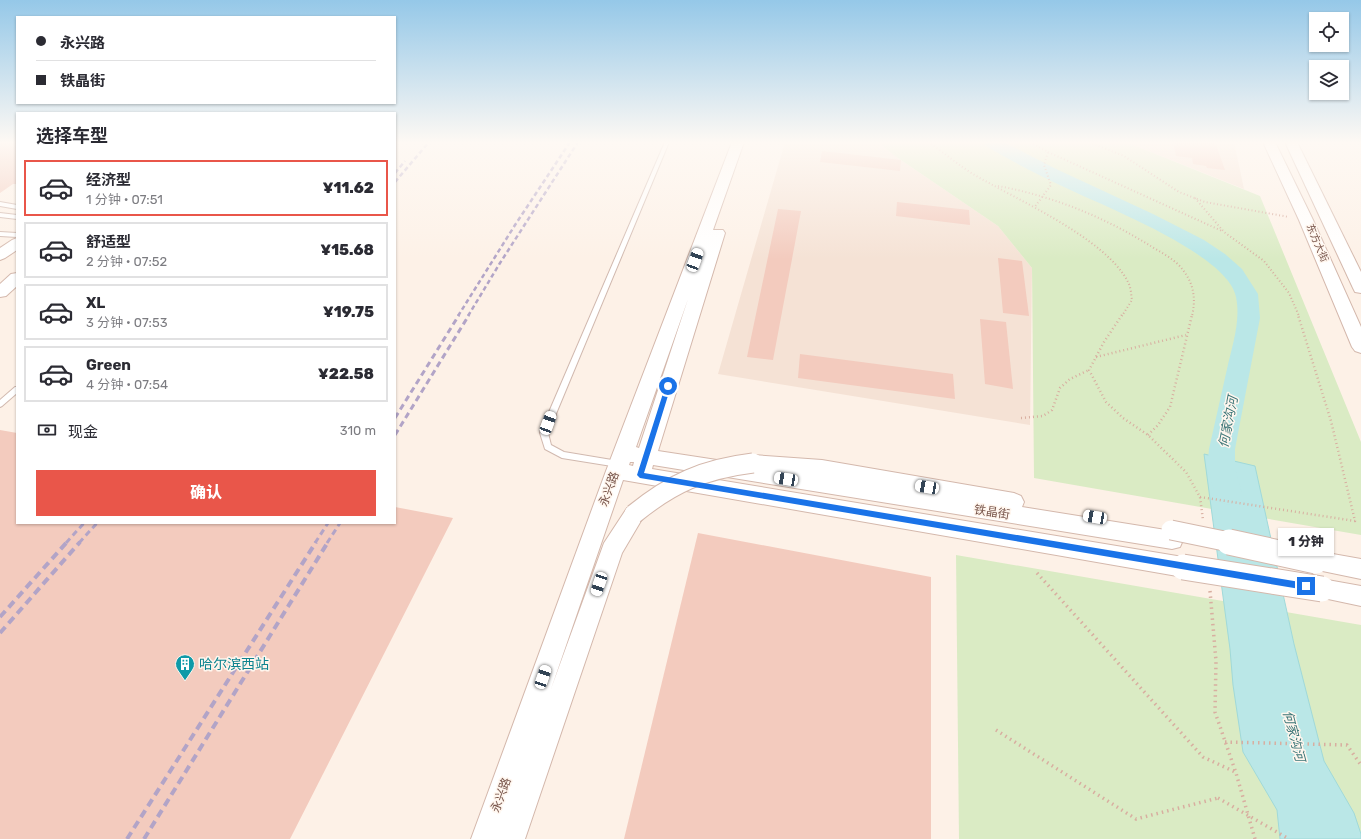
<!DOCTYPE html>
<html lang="zh">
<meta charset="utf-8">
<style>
body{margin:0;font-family:Rubik,"Noto Sans SC",sans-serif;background:#f7f7f7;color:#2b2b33;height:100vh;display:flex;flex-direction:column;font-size:15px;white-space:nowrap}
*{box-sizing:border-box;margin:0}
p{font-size:13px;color:#7c7c81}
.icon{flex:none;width:22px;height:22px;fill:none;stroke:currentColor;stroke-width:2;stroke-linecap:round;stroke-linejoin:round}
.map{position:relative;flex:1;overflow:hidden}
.side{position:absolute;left:16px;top:112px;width:380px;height:412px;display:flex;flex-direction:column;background:#fff;border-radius:0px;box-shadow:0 1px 3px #0004}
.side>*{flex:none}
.hud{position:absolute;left:16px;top:16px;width:380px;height:88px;border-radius:0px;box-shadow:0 1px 3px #0004;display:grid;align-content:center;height:88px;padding:0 20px;background:#fff}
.buttons{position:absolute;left:1309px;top:12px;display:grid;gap:8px}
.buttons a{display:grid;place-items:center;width:40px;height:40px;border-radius:0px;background:#fff;box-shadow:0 1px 3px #0004;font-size:20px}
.end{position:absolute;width:18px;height:18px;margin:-9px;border:5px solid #1a73e8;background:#fff;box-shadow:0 0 0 2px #fff}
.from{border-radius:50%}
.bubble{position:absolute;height:28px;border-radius:0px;background:#fff;box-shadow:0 1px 3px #0004;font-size:13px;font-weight:800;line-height:28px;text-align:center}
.car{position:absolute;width:12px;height:24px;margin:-12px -6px;border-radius:5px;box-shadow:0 0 3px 1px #0007;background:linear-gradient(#fff 24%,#345 0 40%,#fff 0 76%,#345 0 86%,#fff 0)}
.hud b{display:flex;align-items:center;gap:14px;height:38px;font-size:15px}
.hud b+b{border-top:1px solid #e1e1e2}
.hud i{width:10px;height:10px;background:#2b2b33}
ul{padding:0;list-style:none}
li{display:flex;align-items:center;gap:12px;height:56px;margin:0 8px 6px;padding:0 12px;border:2px solid #e1e1e2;border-radius:0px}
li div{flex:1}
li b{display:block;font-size:15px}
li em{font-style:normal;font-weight:800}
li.active{border-color:#e9564a}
li>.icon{width:36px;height:36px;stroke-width:1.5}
h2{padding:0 20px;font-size:18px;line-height:48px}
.pay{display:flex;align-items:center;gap:10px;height:44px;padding:0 20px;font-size:15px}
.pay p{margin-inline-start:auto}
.cta{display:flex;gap:8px;margin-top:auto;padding:8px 20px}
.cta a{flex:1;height:46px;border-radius:0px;background:#e9564a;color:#fff;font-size:16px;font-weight:800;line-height:46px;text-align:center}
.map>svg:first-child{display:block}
</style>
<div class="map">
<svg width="1361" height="839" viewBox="0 0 1361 839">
<rect width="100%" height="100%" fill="#fdf1e7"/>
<g fill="#f5e2d5">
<path d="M785 142H878L895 156 998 226 1032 268 1030 425 718 374Z"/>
<path d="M1126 142H1234L1244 189Z"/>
</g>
<g fill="#daebc4">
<path d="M878 142H1126L1260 196 1361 442V535L1034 478 1032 268 998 226 895 156Z"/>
<path d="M956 555 1361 625V839H959Z"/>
</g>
<path fill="#bae7e7" stroke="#a0d9d9" d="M1204 454 1255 466 1294 644 1324 761 1354 813 1361 834V839H1280L1277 810 1243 752 1233 685 1230 649Z"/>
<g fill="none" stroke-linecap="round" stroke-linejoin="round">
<path fill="#bae7e7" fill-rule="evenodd" d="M983 142H1004L1054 168 1153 214 1204 240 1225 254 1242 269 1258 294 1260 318 1235 449V469L1242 493 1238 501 1228 505 1218 501 1207 469 1209 449C1215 422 1221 396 1227 369 1232 346 1241 321 1236 297 1228 254 1103 206 1064 187 1037 174 1011 161 986 146Z"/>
</g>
<g fill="#f3cbbe">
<path d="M0 142H17V184H13L0 193Z"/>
<path d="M1173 142H1215L1225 170 1207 168 1206 166 1193 164 1192 158 1176 156Z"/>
<path d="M822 151 901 160 900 171 820 162Z"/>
<path d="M897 202 969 210 970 225 896 216Z"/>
<path d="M778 209 801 211 773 360 747 357Z"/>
<path d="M998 258 1022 261 1029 316 1003 313Z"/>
<path d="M980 319 1006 322 1013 389 985 384Z"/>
<path d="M800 354 953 374 955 399 798 378Z"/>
<path d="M0 430 17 433V523H395V507L453 518 290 839H0Z"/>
<path d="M698 533 931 577V839H624Z"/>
</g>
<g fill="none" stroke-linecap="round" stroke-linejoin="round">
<defs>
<g id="service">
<path d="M665 142H669L548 433 551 445 564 452 618 461 621 462 622 464 621 466 618 467 562 458 545 449 540 433Z"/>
<path d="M0 202 17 205V209L0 206Z"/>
<path d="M0 213 17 215V219L0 217Z"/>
<path d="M0 232 17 233V237L0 236Z"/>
<path d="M15 387H17V393L2 406 0 407V400Z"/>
</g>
<g id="secondary">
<path d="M732 142H744L713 230H723L725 233 658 451 743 464 746 457 753 455 822 460 1014 493 1021 496 1024 502 1022 507 1172 531 1180 533 1183 540 1180 547 1172 549 653 465 652 469 1183 557 1191 560 1194 567 1191 574 1183 577 623 480 551 689 604 543 627 508 634 505 641 508 645 514 622 553 525 839H471L606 471ZM688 299 639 448 636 447ZM630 462H634L633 466 629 465Z"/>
<path d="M1263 142H1275L1313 220 1361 327V353L1355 351 1352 347 1299 220Z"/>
<path d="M1285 142H1297L1361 272V293L1355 292 1353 288Z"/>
<path d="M17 238V250L5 258 0 260V248L12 240Z"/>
<path d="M17 273V286L6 296 0 297V284L11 274Z"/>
<path d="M1316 551 1361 559V579L1308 568 1305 561 1308 554Z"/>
<path d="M1322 579 1361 586V606L1314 596 1311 589 1314 582Z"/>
</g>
</defs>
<use href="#service" stroke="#d1b9af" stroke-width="2"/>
<use href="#secondary" stroke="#d4b8ac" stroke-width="2"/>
<g stroke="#d8aea0" stroke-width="2" stroke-dasharray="1 2.5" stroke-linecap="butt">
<path d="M928 142C943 152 957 164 973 174 1015 199 1106 238 1128 282 1131 287 1131 295 1132 300L1122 316"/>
<path d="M1030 142 1048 152 1044 165 1051 185 1034 208"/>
<path d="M1089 142 1124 156 1179 192 1205 202 1289 217"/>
<path d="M1048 152 1222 231"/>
<path d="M998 186C1052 196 1102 216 1149 245 1160 252 1175 259 1183 270 1194 284 1196 300 1192 316"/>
<path d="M1195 198 1224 232 1264 261 1289 293 1299 316"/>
</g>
<g stroke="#d8aea0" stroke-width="2.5" stroke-dasharray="1 3" stroke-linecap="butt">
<path d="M1122 315 1104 342 1089 370 1106 402 1123 418 1148 435 1186 472 1200 497 1203 520"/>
<path d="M1096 357 1186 335"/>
<path d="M1021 418 1043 416 1052 410 1060 388 1070 379 1089 370"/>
<path d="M1148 435 1158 425 1170 407 1192 315"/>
<path d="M1200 497 1355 521 1331 421 1298 315"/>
</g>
<g stroke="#d8aea0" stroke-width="3.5" stroke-dasharray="1.5 4" stroke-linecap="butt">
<path d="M1037 573 1203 757 1235 772"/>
<path d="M1210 591 1216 661 1215 712 1236 773 1255 839"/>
<path d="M996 730 1136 819 1218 798"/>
<path d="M1225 742 1347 745 1361 765"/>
</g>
<use href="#service" fill="#fff" fill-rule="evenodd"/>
<use href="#secondary" fill="#fff" fill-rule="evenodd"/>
<g stroke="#b2a4c7" stroke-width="2.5" stroke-dasharray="4.5 3" stroke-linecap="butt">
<path d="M395 173 405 161"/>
<path d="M395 182 429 142"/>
<path d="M458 316 515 225 570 142"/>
<path d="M468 316 500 263 578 142"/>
</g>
<g stroke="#b2a4c7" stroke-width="3" stroke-dasharray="6 4" stroke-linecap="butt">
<path d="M395 418 459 315"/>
<path d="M395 435 469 315"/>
<path d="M66 543 84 523"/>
<path d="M79 543 97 523"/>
<path d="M315 543 328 523"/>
<path d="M327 543 340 523"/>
</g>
<g stroke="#b2a4c7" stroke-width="4" stroke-dasharray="8 5" stroke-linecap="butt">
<path d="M0 617 67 542"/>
<path d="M0 633 80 542"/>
<path d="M127 839 316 542"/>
<path d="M144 839 328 542"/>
</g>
<defs>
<g id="secondary-bridge-far1">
<path d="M634 514C672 483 704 469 753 463"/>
<path d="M1171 530 1234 543"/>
</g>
<g id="secondary-bridge">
<path d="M1229 542 1316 561"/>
<path d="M1183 567 1322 589"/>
</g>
</defs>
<use href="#secondary-bridge-far1" stroke="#d4b8ac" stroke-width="21" stroke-linecap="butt"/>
<use href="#secondary-bridge" stroke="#d4b8ac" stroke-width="27" stroke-linecap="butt"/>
<path stroke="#d8aea0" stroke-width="3.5" stroke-dasharray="1.5 4" stroke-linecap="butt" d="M1218 798 1289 839"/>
<use href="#secondary-bridge-far1" stroke="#fff" stroke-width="19"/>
<use href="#secondary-bridge" stroke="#fff" stroke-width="25"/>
</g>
<linearGradient id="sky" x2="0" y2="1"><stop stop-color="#95c8e8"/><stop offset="0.55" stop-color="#fef9f4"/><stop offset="1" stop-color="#fef9f4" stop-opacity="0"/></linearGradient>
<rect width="1361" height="259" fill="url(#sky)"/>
<path fill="#1a73e8" d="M666 384 671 386 644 473 1306 583 1310 586 1306 590 640 478 637 475Z"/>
<defs>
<symbol id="building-pin" viewBox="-11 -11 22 30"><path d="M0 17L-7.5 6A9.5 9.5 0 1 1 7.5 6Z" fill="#0f9aa8" stroke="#fff6ee"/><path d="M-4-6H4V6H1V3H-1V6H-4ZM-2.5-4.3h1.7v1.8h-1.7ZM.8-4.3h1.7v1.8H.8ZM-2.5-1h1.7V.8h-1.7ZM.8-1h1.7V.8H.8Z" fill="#fff"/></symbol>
</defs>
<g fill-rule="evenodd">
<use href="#building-pin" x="174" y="653" width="22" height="30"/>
</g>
<g text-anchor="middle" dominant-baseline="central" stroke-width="3" stroke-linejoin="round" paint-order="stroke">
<g font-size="10" fill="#77544a" stroke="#fff6ee">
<text transform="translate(1317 243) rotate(67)">东方大街</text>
</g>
<g font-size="12" fill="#77544a" stroke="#fff6ee">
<text transform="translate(609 489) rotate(-70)">永兴路</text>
<text transform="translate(992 512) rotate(9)">铁晶街</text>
<text transform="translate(501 795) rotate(-70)">永兴路</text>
</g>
<g font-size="13" font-style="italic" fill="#3a7476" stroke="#fff6ee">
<text transform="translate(1228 422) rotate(-79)">何家沟河</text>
<text transform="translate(1294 736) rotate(75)">何家沟河</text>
</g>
<g font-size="14" fill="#0d838f" stroke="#fff6ee" text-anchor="start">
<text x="199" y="664">哈尔滨西站</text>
</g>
</g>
</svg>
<div class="buttons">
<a><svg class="icon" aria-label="locate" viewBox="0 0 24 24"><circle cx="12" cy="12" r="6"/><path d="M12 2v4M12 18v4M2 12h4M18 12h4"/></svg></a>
<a><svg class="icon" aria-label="layers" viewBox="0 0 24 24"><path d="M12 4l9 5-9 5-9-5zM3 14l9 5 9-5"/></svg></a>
</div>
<i class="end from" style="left:668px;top:386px"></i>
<i class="end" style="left:1306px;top:586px"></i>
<div class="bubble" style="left:1278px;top:528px;width:56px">1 分钟</div>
<i class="car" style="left:695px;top:260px;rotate:20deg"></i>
<i class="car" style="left:548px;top:423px;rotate:20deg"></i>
<i class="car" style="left:786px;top:479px;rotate:279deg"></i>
<i class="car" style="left:927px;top:487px;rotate:280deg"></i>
<i class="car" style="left:1095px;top:517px;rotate:280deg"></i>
<i class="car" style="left:599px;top:584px;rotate:199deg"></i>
<i class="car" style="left:543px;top:677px;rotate:19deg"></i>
<div class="hud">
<b><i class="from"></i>永兴路</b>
<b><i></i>铁晶街</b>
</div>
<section class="side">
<h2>选择车型</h2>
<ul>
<li class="active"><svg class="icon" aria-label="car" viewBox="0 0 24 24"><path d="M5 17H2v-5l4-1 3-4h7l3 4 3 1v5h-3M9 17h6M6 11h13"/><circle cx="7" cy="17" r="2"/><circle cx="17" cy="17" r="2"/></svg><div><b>经济型</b><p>1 分钟 · 07:51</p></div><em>¥11.62</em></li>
<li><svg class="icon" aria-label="car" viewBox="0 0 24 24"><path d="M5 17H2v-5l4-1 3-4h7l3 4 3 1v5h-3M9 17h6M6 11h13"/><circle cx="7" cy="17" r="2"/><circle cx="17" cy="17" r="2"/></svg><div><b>舒适型</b><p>2 分钟 · 07:52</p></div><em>¥15.68</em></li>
<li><svg class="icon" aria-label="car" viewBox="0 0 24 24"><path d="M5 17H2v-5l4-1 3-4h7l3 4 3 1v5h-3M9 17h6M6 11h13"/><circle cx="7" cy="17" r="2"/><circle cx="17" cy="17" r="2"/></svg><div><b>XL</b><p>3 分钟 · 07:53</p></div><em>¥19.75</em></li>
<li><svg class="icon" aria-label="car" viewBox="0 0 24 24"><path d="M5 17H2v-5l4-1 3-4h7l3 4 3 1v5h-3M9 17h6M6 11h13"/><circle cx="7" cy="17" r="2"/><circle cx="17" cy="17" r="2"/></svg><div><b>Green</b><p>4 分钟 · 07:54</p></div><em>¥22.58</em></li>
</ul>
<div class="pay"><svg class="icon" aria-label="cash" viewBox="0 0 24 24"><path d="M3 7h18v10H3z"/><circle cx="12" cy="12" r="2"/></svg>现金<p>310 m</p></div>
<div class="cta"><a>确认</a></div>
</section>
</div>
